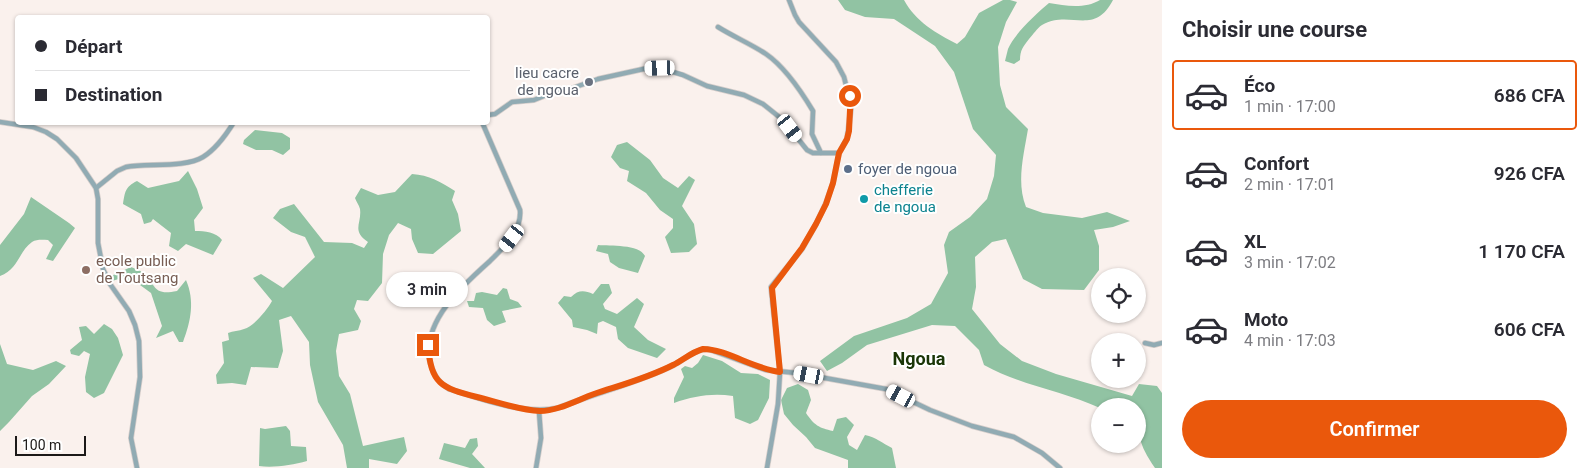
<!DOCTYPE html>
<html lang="fr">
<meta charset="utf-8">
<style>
body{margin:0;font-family:Roboto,sans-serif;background:#f2f2f3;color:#2b2b33;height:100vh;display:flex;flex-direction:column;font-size:19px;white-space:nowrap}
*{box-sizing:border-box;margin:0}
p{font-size:16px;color:#7c7c81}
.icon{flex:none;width:28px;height:28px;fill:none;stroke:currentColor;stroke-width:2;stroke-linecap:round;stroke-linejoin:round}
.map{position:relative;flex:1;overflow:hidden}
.panel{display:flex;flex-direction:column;background:#fff;width:425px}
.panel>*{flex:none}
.hud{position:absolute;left:15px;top:15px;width:475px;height:110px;border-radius:5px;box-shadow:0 1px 4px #0004;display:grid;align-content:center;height:110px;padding:0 20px;background:#fff}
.controls{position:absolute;left:1091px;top:268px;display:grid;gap:10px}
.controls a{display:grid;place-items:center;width:55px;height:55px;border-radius:50%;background:#fff;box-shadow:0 1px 4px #0004;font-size:25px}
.scale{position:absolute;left:15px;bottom:12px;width:71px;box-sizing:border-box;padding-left:5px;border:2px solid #1c1918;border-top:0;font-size:14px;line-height:18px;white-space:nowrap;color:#1c1918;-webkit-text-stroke:4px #fff;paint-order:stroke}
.end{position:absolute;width:22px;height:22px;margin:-11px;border:6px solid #ea580c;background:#fff;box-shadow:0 0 0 2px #fff}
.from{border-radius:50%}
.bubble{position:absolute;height:35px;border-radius:18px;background:#fff;box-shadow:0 1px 4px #0004;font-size:16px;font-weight:600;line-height:35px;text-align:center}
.car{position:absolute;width:15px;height:30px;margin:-15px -8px;border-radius:6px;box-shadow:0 0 4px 1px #0007;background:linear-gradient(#fff 24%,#345 0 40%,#fff 0 76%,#345 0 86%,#fff 0)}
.hud b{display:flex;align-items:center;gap:18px;height:48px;font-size:19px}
.hud b+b{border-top:1px solid #e1e1e2}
.hud i{width:12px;height:12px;background:#2b2b33}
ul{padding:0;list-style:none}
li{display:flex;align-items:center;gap:15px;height:70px;margin:0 10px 8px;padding:0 10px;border:2px solid transparent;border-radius:5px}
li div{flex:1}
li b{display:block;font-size:19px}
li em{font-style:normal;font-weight:600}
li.current{border-color:#ea580c}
li>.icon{width:45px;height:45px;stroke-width:1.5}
h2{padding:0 20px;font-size:22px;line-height:60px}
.cta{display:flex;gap:10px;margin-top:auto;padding:10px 20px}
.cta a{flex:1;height:58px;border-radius:30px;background:#ea580c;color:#fff;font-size:20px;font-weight:600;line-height:58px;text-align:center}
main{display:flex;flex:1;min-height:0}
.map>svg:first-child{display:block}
</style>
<main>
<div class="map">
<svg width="1162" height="468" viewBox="0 0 1162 468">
<rect width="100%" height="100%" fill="#faf1ed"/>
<g fill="#91c3a3">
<path d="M838 0H904C915 21 937 34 957 44L965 37 979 13 1003 0H1010L1017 2 1006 22 998 47 1000 85 1006 107 1028 129C1024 154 1016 182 1026 207L1043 213 1082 218 1107 212 1130 221 1113 227 1094 230 1099 246V270L1084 290 1042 289 1023 279 1006 239 992 242 975 257 976 287 972 309 1000 344 1022 361 1056 374 1132 396 1139 384 1157 386 1162 393V468H1155C1138 443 1138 435 1138 406H1100V408C1063 391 1020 385 984 365L979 350 955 326 932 325 867 345 842 363 827 371 820 361 854 336 907 318 931 304 948 273 944 245 949 232 970 217 987 199 994 176 996 155 973 129 954 72 935 46 894 19 865 17 845 10Z"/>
<path d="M1100 0H1113C1094 37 1070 9 1042 25 1037 28 1033 35 1029 39 1023 47 1020 50 1020 60L1014 64 1005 61C1006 57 1007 53 1008 49 1015 33 1036 14 1049 3 1066 6 1085 9 1100 0Z"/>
<path d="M255 130 282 133 290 138V149L283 155 272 150H256L243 144 244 140Z"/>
<path d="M627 142 650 160 663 178 678 188 689 176 695 180 682 206 694 224 697 244 689 252 671 253 665 237 673 228V219L660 210 646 193 627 181 629 171 620 168 611 157 617 145Z"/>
<path d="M188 171 197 189 203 208 194 220 195 231C205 231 216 232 222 240L213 255 186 244 178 251 169 246 171 233 153 219 151 222 144 224 141 214 123 204C125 192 125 187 137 181L148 188 179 181Z"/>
<path d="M412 174C429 175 441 182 455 191L452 200 458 214 461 231 433 254 418 253 412 239 411 229 398 223 389 235 383 254 382 283 368 301 357 300 354 309 361 321 358 330 339 334 336 351 339 376 350 394 363 446 404 437 407 451 397 464 369 459V468H347L343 445 318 402 310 365 309 342 291 316 279 320 283 351 278 368 251 367 246 385 232 383 217 384 216 375 224 363 222 342 229 340 228 333C233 331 239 331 244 329 254 326 267 310 272 301L253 278 261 274 283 288 315 257 305 237 291 232 273 218 280 209 294 204 324 242 352 243 364 248 368 242C351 230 362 224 360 209 359 205 356 201 355 198L361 188 378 195 395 192Z"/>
<path d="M31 197 69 223 75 228 53 261 46 259 53 245 48 240C43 240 37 239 32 242 19 251 18 270 0 276V245L24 214Z"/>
<path d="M598 245C610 246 639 244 645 256L638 273 619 268 610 262 608 254 596 251Z"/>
<path d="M131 267C135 269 140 270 143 273 157 285 152 296 177 291L186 280C195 301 191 321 183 342H179L173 331 156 338 162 326 151 293 140 285 122 278 112 281 111 276Z"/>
<path d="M601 284H609L612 293 603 304 605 309 617 314 637 298 644 304 634 327 648 340 666 349 657 358 628 348 618 339 616 327 603 321 598 323 597 334 587 330 573 327 572 320 558 303 564 296 571 297C578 290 584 290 593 294Z"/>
<path d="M503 288 507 289 510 299 518 302 522 307 502 311 506 322 494 326 487 320 483 308 469 307 467 301H474L476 293 482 292 497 295Z"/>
<path d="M0 306V344L7 364 33 370 56 361 66 366 49 384 32 396 9 422 0 431Z"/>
<path d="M104 324 112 329 118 338 123 355 104 393 94 398 86 392 85 377 90 354 84 351 79 356 71 354 70 350 82 340 79 327 86 326 94 334Z"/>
<path d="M703 355 722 361 741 373 758 374 770 380 769 398 758 420 750 424 735 418 733 396C712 393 694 396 674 403V398L684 377 681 369 685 366 692 368 698 363Z"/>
<path d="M798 384 808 390 811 400 806 413C814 425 819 428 833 431L837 419 846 417 854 425 847 437 849 445 857 450 865 435C876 437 882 443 892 448L896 468H848V460L815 448 806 437 793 425 784 414 781 400 787 388Z"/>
<path d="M286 426 290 431 291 446 306 447 307 461C292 465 274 468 259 466L260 428 265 429Z"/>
<path d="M477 438 478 446 472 454 485 468H470L439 459 444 443 465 448 470 439Z"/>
</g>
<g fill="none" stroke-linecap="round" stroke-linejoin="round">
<defs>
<g id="minor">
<path d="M718 27C734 37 751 44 766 54 785 67 801 91 813 111L812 134 821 153H839"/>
<path d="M488 115 495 114 512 102 534 100 554 92 570 89 598 79 648 68H660L683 75 707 86 744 95 763 104 783 120 807 150 813 153H821"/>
<path d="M0 122 33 127 46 132 57 139 76 158 96 188 98 199V243L103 269 110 284 129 311 135 325 139 341 140 377 131 438 137 468"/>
<path d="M482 122 520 210C522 231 504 247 490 261 463 285 421 322 430 362 433 374 438 382 449 389 482 399 523 415 558 408 596 393 637 383 674 365 685 359 695 349 708 349L766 370 797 373 886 389 930 410 972 426 1014 437 1042 453 1060 468"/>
<path d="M96 188 117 171 126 167C147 163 185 168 203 157 216 149 226 135 234 122"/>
<path d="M1145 343 1154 345 1162 343"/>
<path d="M536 468 541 438 539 411"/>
<path d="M767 468 778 404 780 372 771 287 802 249 816 224 826 203 833 183 839 153 847 139 851 109 849 97 844 77 836 62 799 22 795 15 789 0"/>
</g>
</defs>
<use href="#minor" stroke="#d6cecb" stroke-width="6"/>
<use href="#minor" stroke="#91abb3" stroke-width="4.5"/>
</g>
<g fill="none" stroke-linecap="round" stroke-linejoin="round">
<path stroke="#ea580c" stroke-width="6" d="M428 345C431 384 441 388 477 397 497 402 519 410 540 411 558 411 577 400 594 394 621 385 648 378 673 365 683 360 692 352 703 349 726 349 754 369 780 372L772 288 802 248 816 224 826 204 833 183 839 153 847 139 849 131 850 110V96"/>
</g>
<circle fill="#6b7280" stroke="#fff" stroke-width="2" cx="589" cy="82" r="5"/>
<circle fill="#5c6f8a" stroke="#fff" stroke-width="2" cx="848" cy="169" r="5"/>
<circle fill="#0f9aa8" stroke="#fff" stroke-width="2" cx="864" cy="199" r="5"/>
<circle fill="#8d6e63" stroke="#fff" stroke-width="2" cx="86" cy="270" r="5"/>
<g text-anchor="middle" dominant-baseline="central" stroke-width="4" stroke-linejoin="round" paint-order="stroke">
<g font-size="15" fill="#5b616d" stroke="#fff" text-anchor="end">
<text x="579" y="73">lieu cacre<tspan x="579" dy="17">de ngoua</tspan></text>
</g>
<g font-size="15" fill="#4e5e75" stroke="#fff" text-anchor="start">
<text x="858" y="169">foyer de ngoua</text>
</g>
<g font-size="15" fill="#0d838f" stroke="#fff" text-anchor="start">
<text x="874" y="190">chefferie<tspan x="874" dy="17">de ngoua</tspan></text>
</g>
<g font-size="15" fill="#785e54" stroke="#fff" text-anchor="start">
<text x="96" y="261">ecole public<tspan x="96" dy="17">de Toutsang</tspan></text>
</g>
<g font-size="18" font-weight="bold" fill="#1a3607" stroke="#fff">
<text x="919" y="358">Ngoua</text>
</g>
</g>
</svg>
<div class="controls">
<a><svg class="icon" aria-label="locate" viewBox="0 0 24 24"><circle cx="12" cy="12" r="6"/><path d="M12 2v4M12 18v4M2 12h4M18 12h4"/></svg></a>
<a>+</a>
<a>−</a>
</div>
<div class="scale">100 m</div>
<i class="end from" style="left:850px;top:96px"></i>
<i class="end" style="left:428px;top:345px"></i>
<div class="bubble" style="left:386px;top:272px;width:82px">3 min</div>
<i class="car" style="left:660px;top:68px;rotate:268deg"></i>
<i class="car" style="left:790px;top:128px;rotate:143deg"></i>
<i class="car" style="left:512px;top:238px;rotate:217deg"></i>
<i class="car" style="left:809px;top:375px;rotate:281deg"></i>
<i class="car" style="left:901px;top:396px;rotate:298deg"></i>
<div class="hud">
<b><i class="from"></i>Départ</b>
<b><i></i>Destination</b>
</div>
</div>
<section class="panel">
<h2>Choisir une course</h2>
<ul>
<li class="current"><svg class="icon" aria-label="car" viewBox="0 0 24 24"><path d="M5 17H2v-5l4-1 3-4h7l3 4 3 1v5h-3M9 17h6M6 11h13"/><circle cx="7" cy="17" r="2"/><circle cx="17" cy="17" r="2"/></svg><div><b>Éco</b><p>1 min · 17:00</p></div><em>686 CFA</em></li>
<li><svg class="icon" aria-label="car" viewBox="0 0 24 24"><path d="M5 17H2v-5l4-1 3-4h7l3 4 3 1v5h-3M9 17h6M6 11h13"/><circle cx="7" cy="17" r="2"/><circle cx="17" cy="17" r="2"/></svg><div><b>Confort</b><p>2 min · 17:01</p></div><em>926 CFA</em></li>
<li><svg class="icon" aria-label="car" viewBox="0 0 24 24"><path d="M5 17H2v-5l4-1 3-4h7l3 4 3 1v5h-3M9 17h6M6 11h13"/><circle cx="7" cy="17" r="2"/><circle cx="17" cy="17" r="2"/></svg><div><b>XL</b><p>3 min · 17:02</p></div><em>1 170 CFA</em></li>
<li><svg class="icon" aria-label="car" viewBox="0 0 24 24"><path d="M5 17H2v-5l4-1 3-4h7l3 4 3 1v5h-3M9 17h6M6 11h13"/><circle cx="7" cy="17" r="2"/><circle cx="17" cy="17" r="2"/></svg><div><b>Moto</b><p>4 min · 17:03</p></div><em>606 CFA</em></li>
</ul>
<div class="cta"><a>Confirmer</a></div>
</section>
</main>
